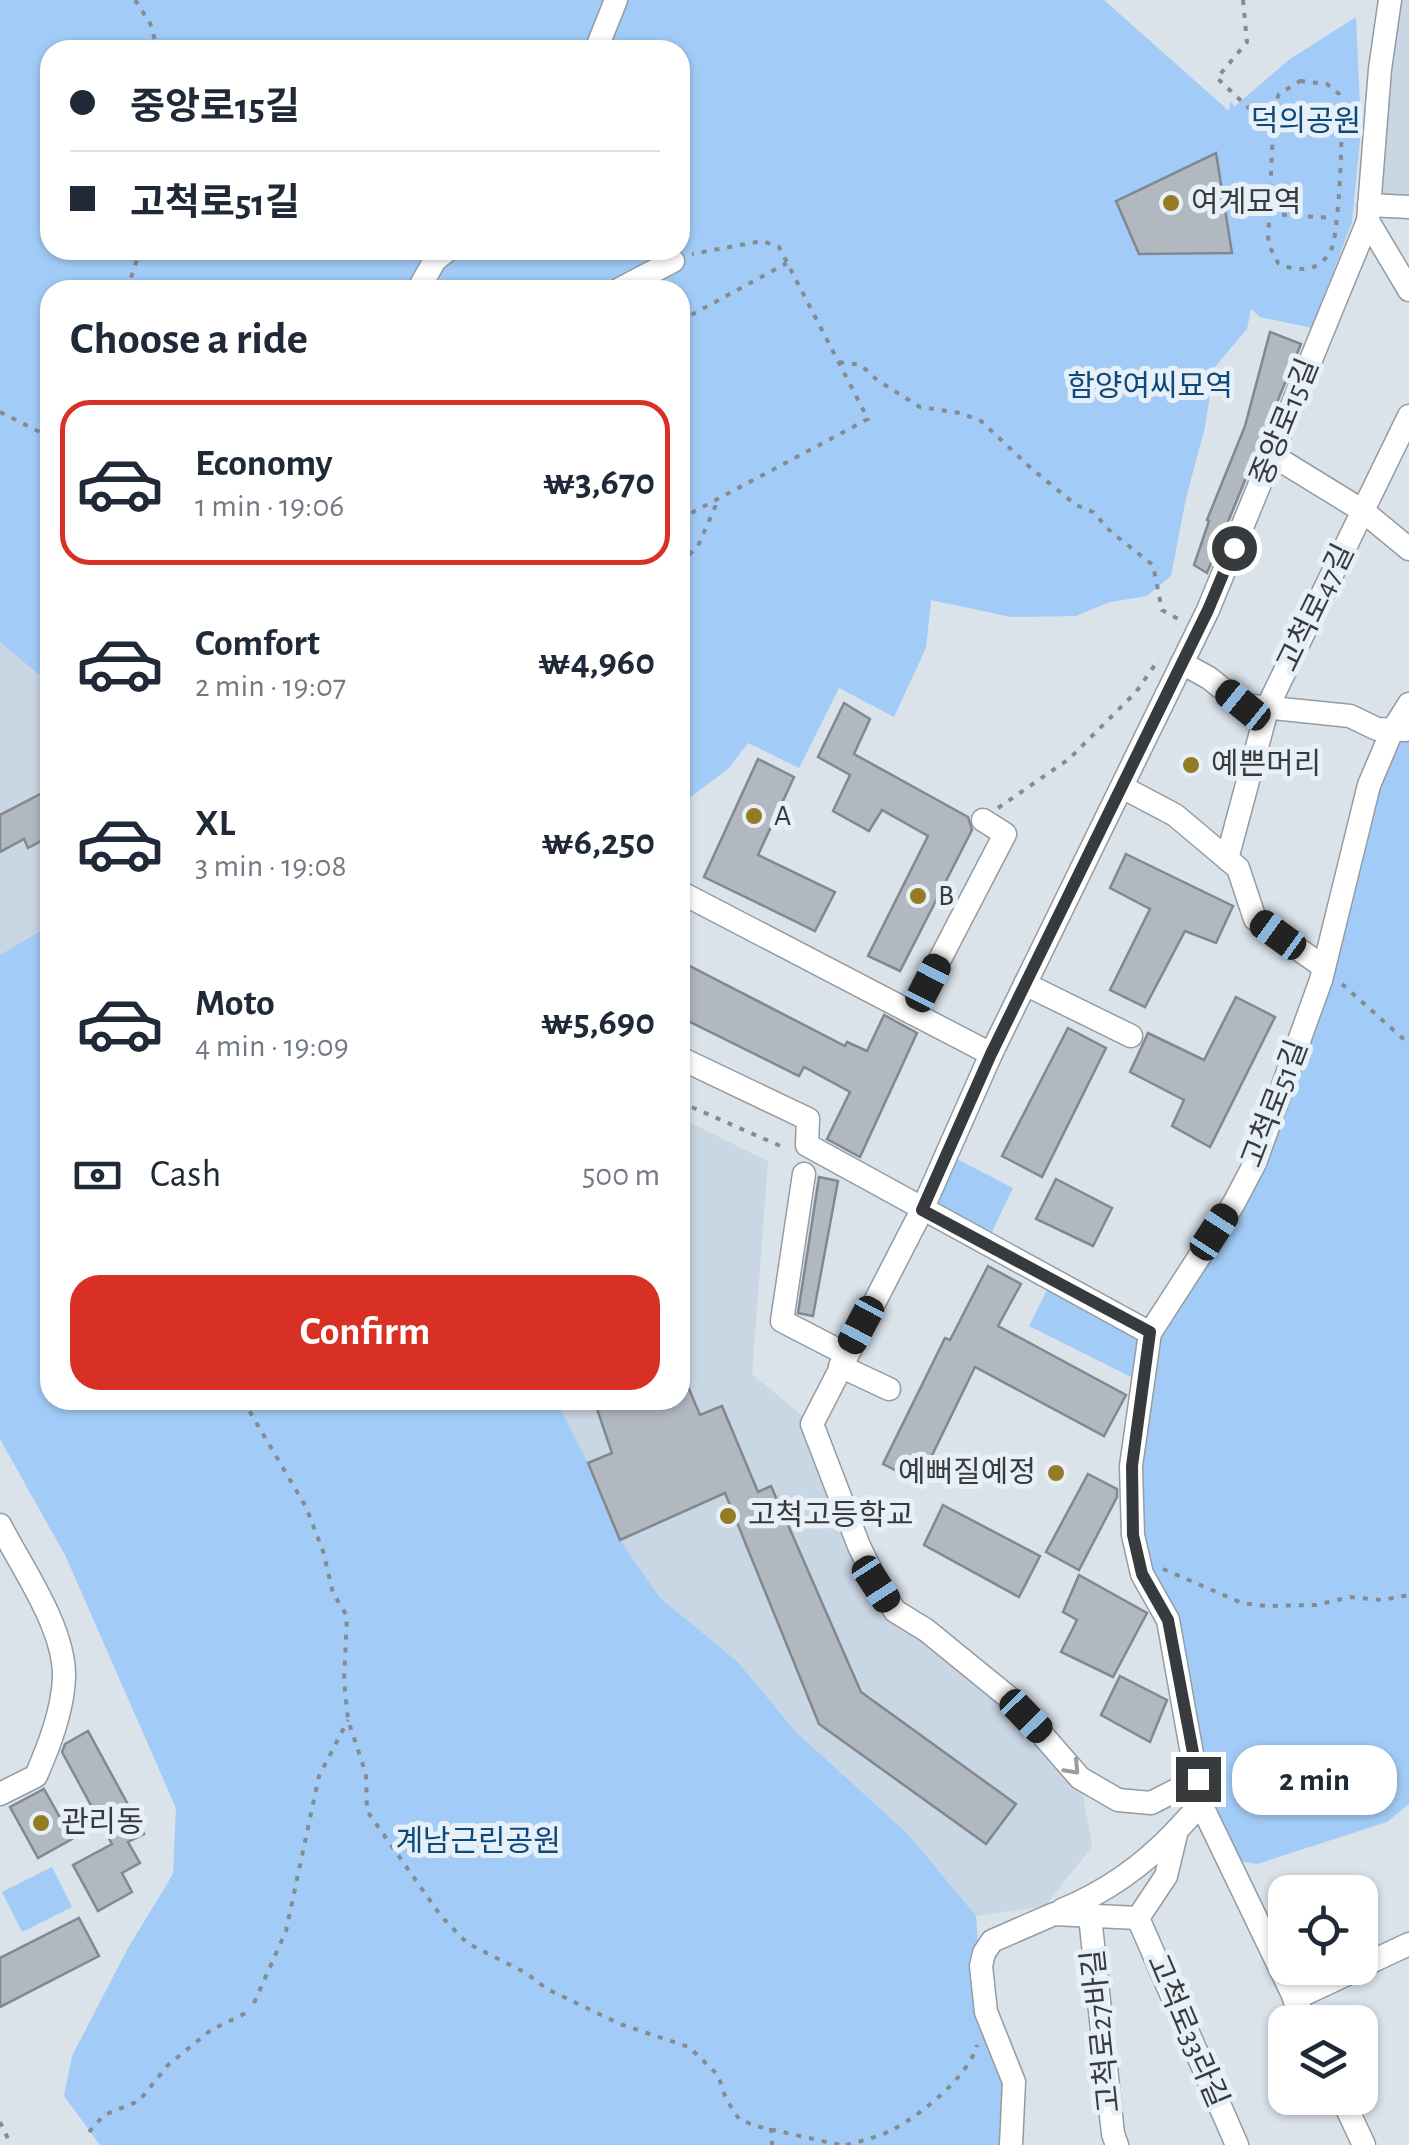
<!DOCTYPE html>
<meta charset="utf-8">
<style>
body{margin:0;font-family:"Alegreya Sans","Noto Sans KR",sans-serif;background:#f6f6f7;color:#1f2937;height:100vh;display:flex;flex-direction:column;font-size:38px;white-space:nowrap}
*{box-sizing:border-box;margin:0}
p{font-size:32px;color:#747a83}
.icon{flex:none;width:55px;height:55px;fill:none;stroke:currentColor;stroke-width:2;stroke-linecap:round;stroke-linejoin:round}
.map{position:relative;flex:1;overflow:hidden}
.side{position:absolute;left:40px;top:280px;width:650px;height:1130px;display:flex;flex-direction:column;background:#fff;border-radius:30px;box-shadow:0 2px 8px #0004}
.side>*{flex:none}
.banner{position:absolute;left:40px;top:40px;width:650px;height:220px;border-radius:30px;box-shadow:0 2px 8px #0004;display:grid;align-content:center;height:220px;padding:0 30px;background:#fff}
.tools{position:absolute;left:1268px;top:1875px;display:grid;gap:20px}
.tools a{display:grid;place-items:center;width:110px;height:110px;border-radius:20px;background:#fff;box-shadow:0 2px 8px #0004;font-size:50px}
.end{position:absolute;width:45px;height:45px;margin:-22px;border:12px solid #383b3e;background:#fff;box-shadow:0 0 0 5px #fff}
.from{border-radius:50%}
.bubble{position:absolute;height:70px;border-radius:30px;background:#fff;box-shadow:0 2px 8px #0004;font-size:32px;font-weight:700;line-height:70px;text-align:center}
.car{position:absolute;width:30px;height:60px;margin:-30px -15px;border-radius:12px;box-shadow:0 0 8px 2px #0007;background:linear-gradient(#222 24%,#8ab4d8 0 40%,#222 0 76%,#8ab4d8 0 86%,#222 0)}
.banner b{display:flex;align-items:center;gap:35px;height:95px;font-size:38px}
.banner b+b{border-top:2px solid #e0e1e3}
.banner i{width:25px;height:25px;background:#1f2937}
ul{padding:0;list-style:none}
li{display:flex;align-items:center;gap:30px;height:165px;margin:0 20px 15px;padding:0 10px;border:5px solid transparent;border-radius:30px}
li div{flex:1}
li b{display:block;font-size:38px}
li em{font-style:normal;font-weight:700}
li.active{border-color:#d93025}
li>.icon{width:90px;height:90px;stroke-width:1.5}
h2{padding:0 30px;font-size:45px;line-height:120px}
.pay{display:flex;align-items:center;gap:25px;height:110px;padding:0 30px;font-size:38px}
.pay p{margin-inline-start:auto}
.cta{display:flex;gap:20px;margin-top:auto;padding:20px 30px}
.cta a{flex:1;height:115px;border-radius:30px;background:#d93025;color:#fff;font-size:40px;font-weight:700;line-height:115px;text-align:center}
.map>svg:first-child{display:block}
</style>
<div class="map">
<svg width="1409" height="2145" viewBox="0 0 1409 2145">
<rect width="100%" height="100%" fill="#dae2ea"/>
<g fill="#c9d6e4">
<path d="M1390 0H1409V207L1369 205Z"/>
<path d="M0 642 50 684V920L40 931 0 955Z"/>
<path d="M680 1118 768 1161 752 1374 812 1424 877 1583 1080 1778 1092 1847 1045 1906 976 1916 909 1835 795 1731 738 1662 660 1598 620 1540 588 1463 556 1400H680Z"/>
</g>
<g fill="#a2ccf7" fill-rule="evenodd">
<path d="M0 0H1104L1229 111 1230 102 1235 106 1290 59 1356 17 1361 130 1352 222 1312 328 1260 317 1251 309 1247 329 1214 368 1205 427 1186 498 1171 576 1147 596 1110 602 1076 616 1011 617 931 600 926 648 894 717 839 688 799 768 748 743 728 769 680 805V290H50V684L0 642ZM50 50H680V250H50Z"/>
<path d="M1409 730V1804L1387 1822 1257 1864 1227 1859 1133 1535 1143 1383 1029 1326 1052 1280 1150 1332 1255 1163 1392 731Z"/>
<path d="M50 920V1400H556L588 1463 620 1540 660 1598 738 1662 795 1731 909 1835 976 1916 984 2030 1002 2084V2145H100L64 2096 72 2056 128 1948 173 1874 176 1808 66 1557 0 1439V955L40 931Z"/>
<path d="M947 1154 1013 1188 986 1244 922 1210Z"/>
<path d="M52 1867 72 1907 22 1932 2 1892Z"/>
</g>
<g fill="#b1b8c0" stroke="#818890" stroke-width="2.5">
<path d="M1216 153 1232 253 1139 254 1116 201Z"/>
<path d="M1270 332 1301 344 1207 573 1194 565 1209 521 1207 520 1245 426Z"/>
<path d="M844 703 870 719 854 754 968 817 972 830 900 971 868 956 928 836 882 810 869 831 833 811 850 775 818 757Z"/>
<path d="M758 759 794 777 758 855 835 892 815 931 704 877Z"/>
<path d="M50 789V836L28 848 24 839 0 852V815Z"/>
<path d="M1126 854 1233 906 1216 943 1185 931 1145 1007 1110 990 1150 909 1110 888Z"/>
<path d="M680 961 845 1046 847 1042 867 1051 884 1015 917 1033 860 1157 827 1139 850 1092 804 1067 799 1076 680 1017Z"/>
<path d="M1236 997 1275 1017 1210 1147 1172 1126 1184 1100 1130 1072 1148 1033 1204 1060Z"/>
<path d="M1068 1028 1106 1048 1042 1177 1002 1156Z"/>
<path d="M819 1177 838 1181 813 1316 798 1313Z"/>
<path d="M1056 1179 1112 1208 1093 1246 1036 1219Z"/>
<path d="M988 1266 1021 1284 998 1326 1126 1395 1104 1436 975 1367 919 1482 883 1464 945 1338 950 1340Z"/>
<path d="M680 1368 700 1415 722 1406 758 1492 771 1486 861 1692 1016 1804 986 1844 819 1724 725 1493 620 1540 588 1463 612 1453 594 1400H680Z"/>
<path d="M1088 1474 1117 1489V1497L1079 1570 1046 1552Z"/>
<path d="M943 1505 1040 1556 1019 1597 924 1545Z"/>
<path d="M1079 1575 1147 1613 1113 1677 1061 1652 1077 1620 1063 1612Z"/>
<path d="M1120 1676 1167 1700 1150 1742 1101 1715Z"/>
<path d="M88 1731 144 1834 128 1842 140 1863 122 1873 132 1892 98 1911 73 1865 112 1844 62 1752 65 1744Z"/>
<path d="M44 1789 72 1839 38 1858 10 1807Z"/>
<path d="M79 1918 99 1956 0 2007V1958Z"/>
</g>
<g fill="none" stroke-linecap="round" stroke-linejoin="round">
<defs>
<g id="minor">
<path d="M596 50 616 0"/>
<path d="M1369 205 1409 207"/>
<path d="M1368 221 1409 290"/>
<path d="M418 290 435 260 448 250"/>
<path d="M618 290 673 261"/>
<path d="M1272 455 1363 511 1409 549"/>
<path d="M1182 663 1209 678 1243 705 1350 716 1377 729 1406 730"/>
<path d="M1122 787 1175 815 1238 868 1255 919 1324 967"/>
<path d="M1227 859 1268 706 1409 416"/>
<path d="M680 892 991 1054"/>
<path d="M1025 984 1131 1036"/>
<path d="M912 1013 1005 834 983 820"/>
<path d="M680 1058 808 1119 807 1145 1150 1333"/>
<path d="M804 1174 782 1321 846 1354"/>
<path d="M840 1366 889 1389"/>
<path d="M0 1525C22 1568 65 1628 64 1677 63 1710 49 1746 36 1776L0 1794"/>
<path d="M1198 1779 1151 1803 1118 1800 1080 1778 1012 1700 926 1630 895 1611 877 1583 859 1546 812 1424 922 1210 991 1054 1208 610 1368 221 1380 69 1390 0"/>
<path d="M1062 1910C1106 1892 1144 1865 1177 1830"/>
<path d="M1090 1916 1113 2134 1117 2145"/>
<path d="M1138 1918 1237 2145"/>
<path d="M1360 1967 1409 1944"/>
<path d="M1294 1999 1360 1968"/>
<path d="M1306 2022 1201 1804 1168 1620 1142 1574 1133 1535 1131 1466 1150 1333 1234 1203 1255 1163 1321 980 1369 785 1392 731 1409 704"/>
<path d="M1342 2098 1364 2145"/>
<path d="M1011 2145 1014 2082 986 2012 981 1966 984 1953 992 1941 1054 1914 1138 1918 1166 1876 1177 1830 1201 1804"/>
</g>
</defs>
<use href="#minor" stroke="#949ba3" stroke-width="25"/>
<g stroke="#858b90" stroke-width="4" stroke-dasharray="5 8" stroke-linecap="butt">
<path d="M135 0 150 23 158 50"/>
<path d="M1243 0 1247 42 1217 78 1273 131"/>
<path d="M1300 81 1327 84 1339 94C1345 111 1339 236 1331 250 1320 272 1298 273 1278 263L1268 243 1274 106 1279 94Z"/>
<path d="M1269 214 1334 218"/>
<path d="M127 290 140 250"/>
<path d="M680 321 787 263"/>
<path d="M839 362 861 365 877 380 920 407 960 413 981 421 1032 469 1076 505 1093 512 1111 532 1153 565 1162 610 1180 620"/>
<path d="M0 412 50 437"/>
<path d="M680 519 868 419 779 247 762 241 692 254"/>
<path d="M680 564 698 546 719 498"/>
<path d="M998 808 1069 759 1136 692 1159 659"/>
<path d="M1342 984 1409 1044"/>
<path d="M680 1102 785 1148"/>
<path d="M243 1400 306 1507 323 1551 333 1593 347 1616 344 1680 348 1720 366 1774 367 1811 441 1916 467 1943 526 1973 547 1989 620 2024 689 2047 718 2075 726 2099 739 2119 756 2126 840 2145"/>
<path d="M1163 1569 1242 1603 1267 1606 1316 1605 1350 1597 1382 1600 1409 1595"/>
<path d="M254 2003 286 1931 319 1776 348 1720"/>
<path d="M0 2122 11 2145"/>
<path d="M771 2128 772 2145"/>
<path d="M89 2132 104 2115 139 2101 168 2065 211 2030 246 2013"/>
<path d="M846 2145C862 2141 878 2137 892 2130 921 2115 969 2076 977 2045"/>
</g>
<use href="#minor" stroke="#fff" stroke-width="22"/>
</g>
<defs><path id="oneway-chevron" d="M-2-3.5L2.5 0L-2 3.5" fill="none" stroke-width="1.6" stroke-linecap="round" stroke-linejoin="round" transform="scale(2.5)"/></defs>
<use stroke="#9c9d9e" href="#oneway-chevron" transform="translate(1073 1768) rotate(47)"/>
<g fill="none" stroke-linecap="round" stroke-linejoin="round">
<path stroke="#383b3e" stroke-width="12" d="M1198 1779 1168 1620 1142 1574 1133 1535 1132 1466 1150 1332 922 1210 991 1054 1208 610 1234 548"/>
</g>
<g fill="#937c23" stroke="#e7eff7" stroke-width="4">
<circle cx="1171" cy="203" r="10"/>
<circle cx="1191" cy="765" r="10"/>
<circle cx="754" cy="816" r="10"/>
<circle cx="918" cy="896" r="10"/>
<circle cx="1056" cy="1473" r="10"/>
<circle cx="728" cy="1516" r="10"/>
<circle cx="41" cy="1823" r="10"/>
</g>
<g text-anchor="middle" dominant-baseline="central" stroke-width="10" stroke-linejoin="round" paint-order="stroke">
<g font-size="30" fill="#0c4a7e" stroke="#e7eff7">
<text x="1306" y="122">덕의공원</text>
<text x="1150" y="387">함양여씨묘역</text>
<text x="478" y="1842">계남근린공원</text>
</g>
<g font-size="30" fill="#383b3e" stroke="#e7eff7" text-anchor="start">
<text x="1191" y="203">여계묘역</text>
<text x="1211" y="765">예쁜머리</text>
<text x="774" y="816">A</text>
<text x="938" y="896">B</text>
<text x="1036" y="1473" text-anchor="end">예뻐질예정</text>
<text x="748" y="1516">고척고등학교</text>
<text x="61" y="1823">관리동</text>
</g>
<g font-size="30" fill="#383b3e" stroke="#e7eff7">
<text transform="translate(1285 422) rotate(-68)">중앙로15길</text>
<text transform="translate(1316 608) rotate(-64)">고척로47길</text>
<text transform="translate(1275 1104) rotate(-69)">고척로51길</text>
<text transform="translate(1102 2031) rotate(-96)">고척로27바길</text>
<text transform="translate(1187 2031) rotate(67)">고척로33라길</text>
</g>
</g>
</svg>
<div class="tools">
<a><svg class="icon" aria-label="locate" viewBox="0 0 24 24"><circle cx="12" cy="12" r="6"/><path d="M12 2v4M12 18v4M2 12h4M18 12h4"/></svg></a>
<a><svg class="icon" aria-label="layers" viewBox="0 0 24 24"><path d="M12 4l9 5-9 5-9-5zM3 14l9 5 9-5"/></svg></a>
</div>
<i class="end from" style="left:1234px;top:548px"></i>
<i class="end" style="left:1198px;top:1779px"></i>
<div class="bubble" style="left:1232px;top:1745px;width:165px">2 min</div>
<i class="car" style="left:1243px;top:705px;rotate:309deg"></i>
<i class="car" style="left:1278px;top:935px;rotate:306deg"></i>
<i class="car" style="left:928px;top:983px;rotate:27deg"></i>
<i class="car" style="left:1214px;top:1232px;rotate:33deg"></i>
<i class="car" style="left:861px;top:1325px;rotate:208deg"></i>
<i class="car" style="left:876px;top:1584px;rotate:147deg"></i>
<i class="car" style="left:1026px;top:1716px;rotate:136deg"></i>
<div class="banner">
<b><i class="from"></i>중앙로15길</b>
<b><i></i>고척로51길</b>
</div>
<section class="side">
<h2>Choose a ride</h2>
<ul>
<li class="active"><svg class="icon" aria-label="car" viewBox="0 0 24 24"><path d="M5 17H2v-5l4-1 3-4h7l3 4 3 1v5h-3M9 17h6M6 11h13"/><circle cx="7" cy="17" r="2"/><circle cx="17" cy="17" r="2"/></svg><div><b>Economy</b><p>1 min · 19:06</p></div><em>₩3,670</em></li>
<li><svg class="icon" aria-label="car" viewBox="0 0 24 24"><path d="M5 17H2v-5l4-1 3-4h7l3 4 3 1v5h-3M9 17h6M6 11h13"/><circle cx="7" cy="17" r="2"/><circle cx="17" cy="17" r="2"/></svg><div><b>Comfort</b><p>2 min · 19:07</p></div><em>₩4,960</em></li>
<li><svg class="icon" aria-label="car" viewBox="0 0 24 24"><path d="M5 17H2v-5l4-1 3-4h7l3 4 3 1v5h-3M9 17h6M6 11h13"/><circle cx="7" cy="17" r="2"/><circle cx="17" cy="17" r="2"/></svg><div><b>XL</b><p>3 min · 19:08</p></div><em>₩6,250</em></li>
<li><svg class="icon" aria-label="car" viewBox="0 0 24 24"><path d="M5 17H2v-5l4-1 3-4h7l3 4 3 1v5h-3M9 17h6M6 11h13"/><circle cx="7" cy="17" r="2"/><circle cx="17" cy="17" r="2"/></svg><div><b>Moto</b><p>4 min · 19:09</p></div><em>₩5,690</em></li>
</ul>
<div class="pay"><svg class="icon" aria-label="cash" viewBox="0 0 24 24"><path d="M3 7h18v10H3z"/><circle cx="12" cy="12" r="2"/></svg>Cash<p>500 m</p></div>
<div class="cta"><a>Confirm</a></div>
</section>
</div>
